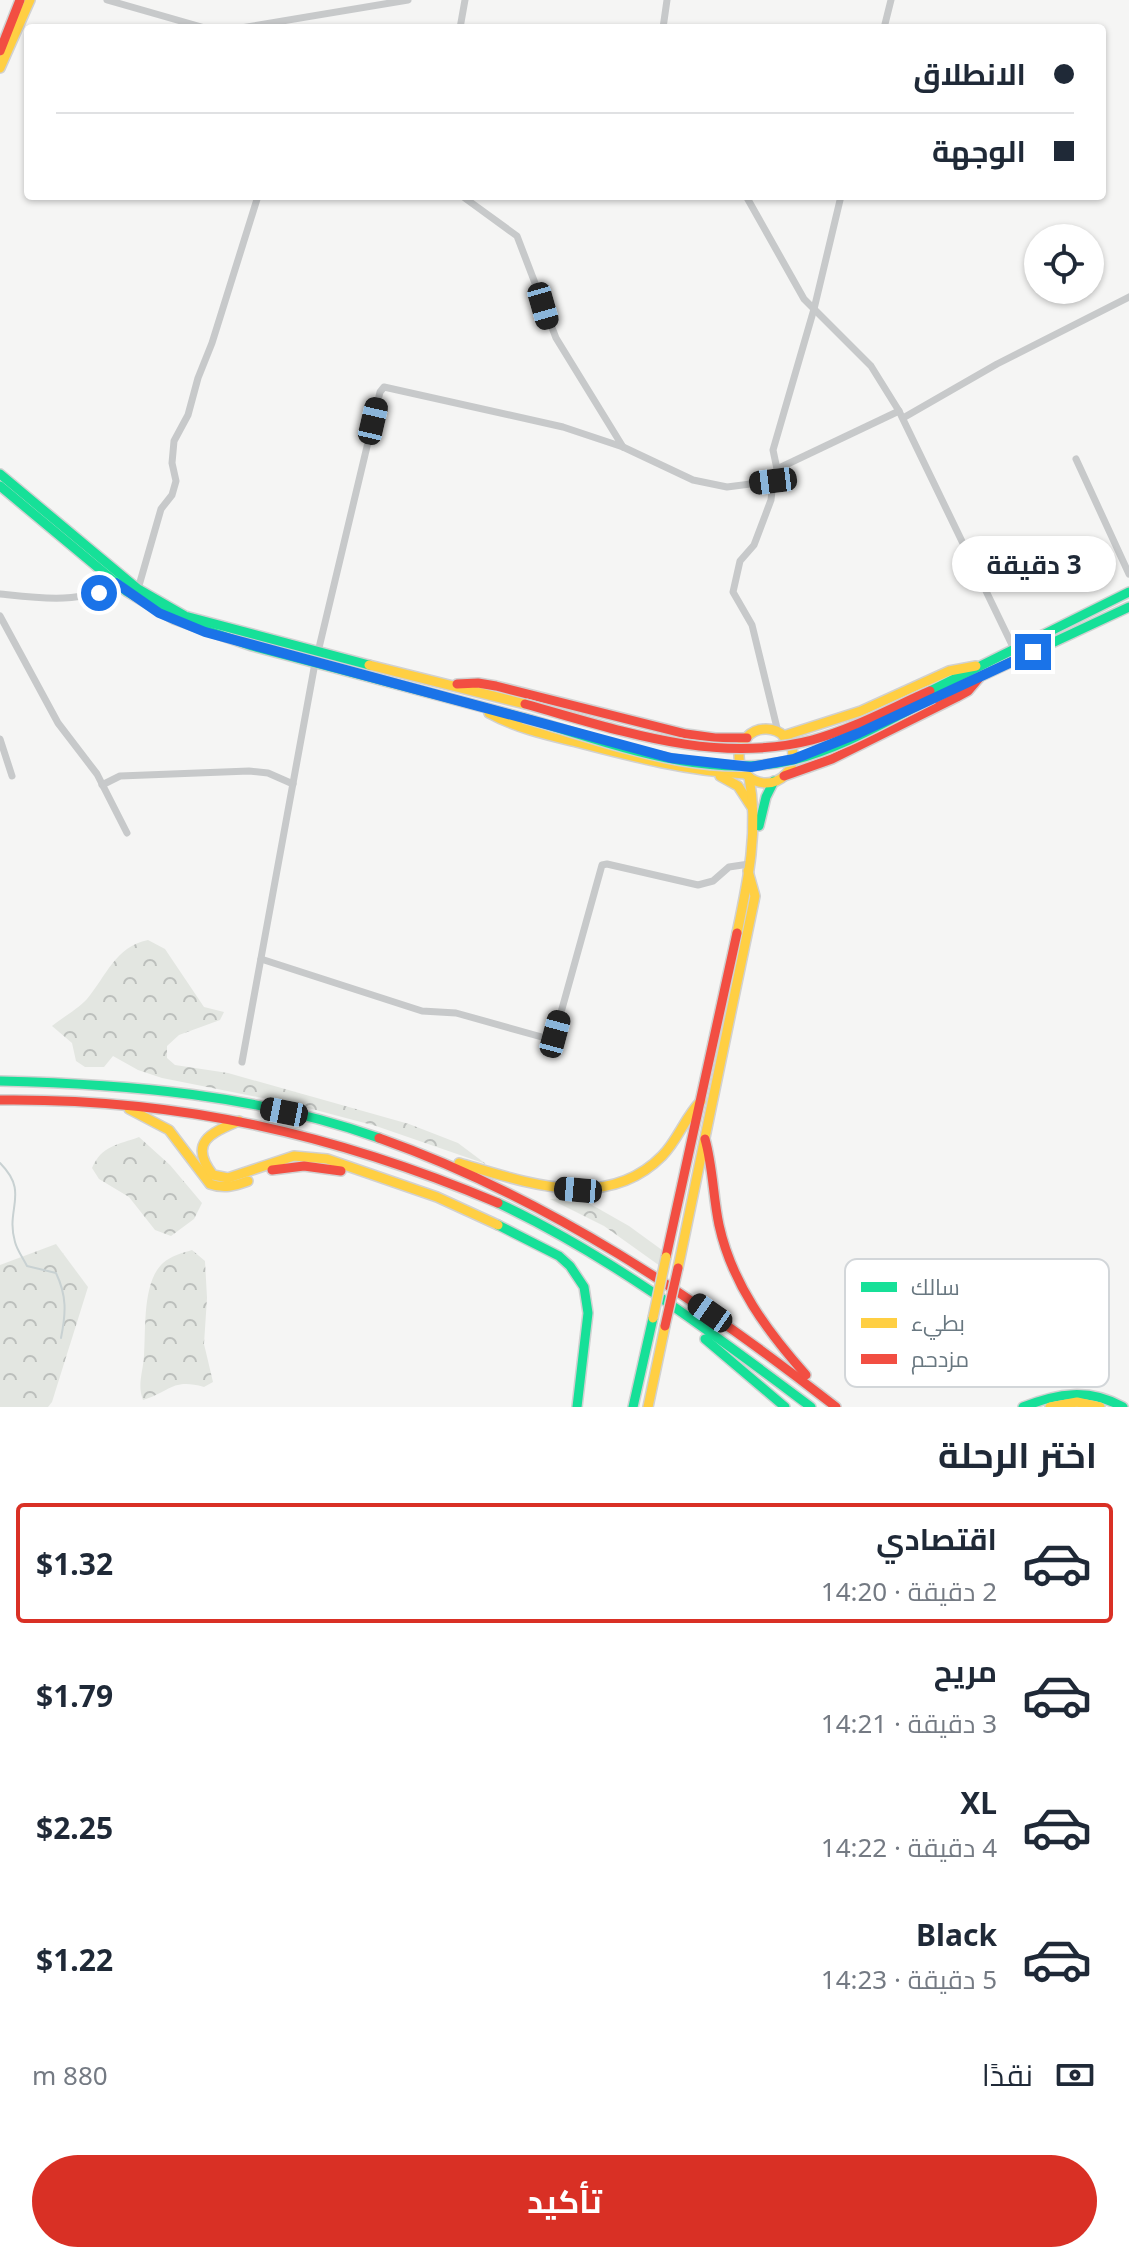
<!DOCTYPE html>
<html lang="ar">
<meta charset="utf-8">
<style>
body{margin:0;font-family:"Noto Sans",Cairo,sans-serif;background:#f6f6f7;color:#1f2937;direction:rtl;height:100vh;display:flex;flex-direction:column;font-size:30px;white-space:nowrap}
*{box-sizing:border-box;margin:0}
p{font-size:26px;color:#747a83}
.icon{flex:none;width:44px;height:44px;fill:none;stroke:currentColor;stroke-width:2;stroke-linecap:round;stroke-linejoin:round}
.map{position:relative;height:1407px;overflow:hidden;direction:ltr}
.sheet{display:flex;flex-direction:column;background:#fff;flex:1}
.sheet>*{flex:none}
.hud{position:absolute;left:24px;top:24px;width:1082px;height:176px;border-radius:8px;box-shadow:0 2px 6px #0004;direction:rtl;display:grid;align-content:center;height:176px;padding:0 32px;background:#fff}
.fabs{position:absolute;left:1024px;top:224px;display:grid;gap:16px}
.fabs a{display:grid;place-items:center;width:80px;height:80px;border-radius:50%;background:#fff;box-shadow:0 2px 6px #0004;font-size:40px}
.end{position:absolute;width:36px;height:36px;margin:-18px;border:10px solid #1a73e8;background:#fff;box-shadow:0 0 0 4px #fff}
.from{border-radius:50%}
.bubble{position:absolute;height:56px;border-radius:28px;background:#fff;box-shadow:0 2px 6px #0004;font-size:26px;font-weight:700;line-height:56px;text-align:center;direction:rtl}
.car{position:absolute;width:24px;height:48px;margin:-24px -12px;border-radius:10px;box-shadow:0 0 6px 2px #0007;background:linear-gradient(#222 24%,#8ab4d8 0 40%,#222 0 76%,#8ab4d8 0 86%,#222 0)}
.hud b{display:flex;align-items:center;gap:28px;height:76px;font-size:30px}
.hud b+b{border-top:2px solid #e0e1e3}
.hud i{width:20px;height:20px;background:#1f2937}
ul{padding:0;list-style:none}
li{display:flex;align-items:center;gap:24px;height:120px;margin:0 16px 12px;padding:0 16px;border:4px solid transparent;border-radius:8px}
li div{flex:1}
li b{display:block;font-size:30px}
li em{font-style:normal;font-weight:700}
li.active{border-color:#d93025}
li>.icon{width:72px;height:72px;stroke-width:1.5}
h2{padding:0 32px;font-size:36px;line-height:96px}
.pay{display:flex;align-items:center;gap:20px;height:88px;padding:0 32px;font-size:30px}
.pay p{margin-inline-start:auto}
.action{display:flex;gap:16px;margin-top:auto;padding:16px 32px}
.action a{flex:1;height:92px;border-radius:48px;background:#d93025;color:#fff;font-size:32px;font-weight:700;line-height:92px;text-align:center}
.map>svg:first-child{display:block}
</style>
<div class="map">
<svg width="1129" height="1407" viewBox="0 0 1129 1407">
<defs>
<pattern id="forest-crowns" width="20" height="18" patternUnits="userSpaceOnUse" patternTransform="scale(2)"><rect width="20" height="18" fill="#e3e6e1"/><path d="M2 6a3 3 0 1 1 6 0M12 15a3 3 0 1 1 6 0" fill="none" stroke="#bcbfbc"/></pattern>
</defs>
<rect width="100%" height="100%" fill="#f5f5f4"/>
<g fill="url(#forest-crowns)">
<path d="M148 940 165 949 204 1007 224 1012 220 1020 179 1035 167 1046V1058L175 1065 228 1073 409 1124 458 1143 486 1164 376 1126 293 1104 162 1078 138 1070 113 1056 104 1067H85L76 1061 72 1043 52 1026C63 1017 78 1009 87 999 107 975 115 947 148 940Z"/>
<path d="M139 1137 170 1165 202 1203 194 1219 171 1236 155 1230 129 1197 99 1179 92 1168C102 1145 118 1145 139 1137Z"/>
<path d="M578 1197 629 1226 662 1250 660 1266 604 1226 550 1199Z"/>
<path d="M56 1244 88 1287 52 1402 48 1407H0V1265Z"/>
<path d="M192 1250 205 1261 207 1298 204 1344 213 1382 204 1387C172 1378 170 1392 143 1400 137 1385 143 1372 144 1356 146 1330 142 1282 163 1263 171 1256 182 1253 192 1250Z"/>
</g>
<g fill="none" stroke-linecap="round" stroke-linejoin="round">
<path stroke="#c8d1d2" stroke-width="2" d="M0 1163C30 1193 5 1208 15 1242 17 1250 23 1258 27 1266L56 1273C67 1296 66 1313 61 1338"/>
<defs>
<g id="fast">
<path d="M0 474 138 589 185 616 369 665"/>
<path d="M0 486 126 591 174 619 252 646 524 718"/>
<path d="M930 691 1129 592"/>
<path d="M947 692 1129 607"/>
<path d="M759 826 766 797 774 781"/>
<path d="M0 1081C127 1084 259 1095 379 1138"/>
<path d="M498 1203C611 1256 712 1333 811 1407"/>
<path d="M498 1225 559 1256 570 1266 584 1287 588 1313 577 1407"/>
<path d="M705 1339 785 1407"/>
<path d="M633 1407 653 1318"/>
<path d="M1023 1407C1058 1393 1089 1388 1123 1407"/>
</g>
<g id="slow">
<path d="M0 68 30 0"/>
<path d="M369 665 525 704"/>
<path d="M489 713C516 728 547 735 576 742 633 757 688 771 746 774"/>
<circle cx="766" cy="756" r="27"/>
<path d="M783 736 861 711 949 671 976 666"/>
<path d="M720 776 738 786 751 806"/>
<path d="M737 933C748 881 759 830 749 777"/>
<path d="M129 1109 169 1130 210 1184C224 1189 234 1186 248 1181"/>
<path d="M239 1121C210 1133 188 1143 213 1175L228 1178 294 1156 327 1159 437 1197 498 1225"/>
<path d="M459 1163C525 1182 606 1213 662 1156 678 1140 685 1117 701 1101"/>
<path d="M678 1268 755 896 748 871"/>
<path d="M648 1407 665 1326"/>
<path d="M1050 1407 1077 1402 1100 1407"/>
</g>
<g id="jam">
<path d="M0 51 20 0"/>
<path d="M457 684 478 683 496 686 686 734 715 738H747"/>
<path d="M784 776 832 759 957 697 968 691 979 678"/>
<path d="M0 1100C178 1098 335 1134 498 1203"/>
<path d="M379 1138C548 1198 695 1297 836 1407"/>
<path d="M705 1139C713 1167 713 1197 719 1225 732 1284 767 1331 806 1375"/>
<path d="M272 1170 304 1166 341 1171"/>
<path d="M666 1257 737 933"/>
</g>
</defs>
<use href="#fast" stroke="#d1d1d1" stroke-width="12"/>
<use href="#slow" stroke="#d1d1d1" stroke-width="12"/>
<use href="#jam" stroke="#d1d1d1" stroke-width="12"/>
<g stroke="#c7c9ca" stroke-width="7">
<path d="M107 0 205 28"/>
<path d="M241 28 408 0"/>
<path d="M460 28 465 0"/>
<path d="M663 28 667 0"/>
<path d="M884 28 891 0"/>
<path d="M462 196 517 236 556 338 623 447"/>
<path d="M746 196 804 299 871 366 899 411 1014 649"/>
<path d="M903 418 997 364 1129 297"/>
<path d="M1076 459 1129 574"/>
<path d="M777 469 899 411"/>
<path d="M138 589 161 509 172 495 176 481 172 463 174 441 188 415 198 378 212 343 258 196"/>
<path d="M0 594C37 598 83 605 116 583"/>
<path d="M0 616 58 723 97 774 127 833"/>
<path d="M318 652 380 392 384 387 563 427 623 447 693 480 727 487 773 481"/>
<path d="M778 732 752 625 733 592 740 561 754 545 771 500 773 481 777 469 773 450 814 309 841 196"/>
<path d="M0 739 12 776"/>
<path d="M102 785 120 776 249 771 268 773 293 784"/>
<path d="M261 959 422 1011 456 1013 549 1039 555 1034 602 865 607 864 698 885 713 881 729 867 749 864"/>
<path d="M242 1062 315 663"/>
</g>
<use href="#fast" stroke="#16e098" stroke-width="9"/>
<use href="#slow" stroke="#ffcf43" stroke-width="9"/>
<use href="#jam" stroke="#f24e42" stroke-width="9"/>
<defs>
<path id="fast-bridge" d="M524 718C609 742 704 781 793 760 842 748 888 720 933 698"/>
<path id="slow-bridge" d="M653 1318 666 1257"/>
<g id="jam-bridge">
<path d="M525 704C619 730 714 765 812 740 853 729 891 708 930 691"/>
<path d="M665 1326 678 1268"/>
</g>
</defs>
<use href="#fast-bridge" stroke="#d1d1d1" stroke-width="12" stroke-linecap="butt"/>
<use href="#slow-bridge" stroke="#d1d1d1" stroke-width="12" stroke-linecap="butt"/>
<use href="#jam-bridge" stroke="#d1d1d1" stroke-width="12" stroke-linecap="butt"/>
<use href="#fast-bridge" stroke="#16e098" stroke-width="9"/>
<use href="#slow-bridge" stroke="#ffcf43" stroke-width="9"/>
<use href="#jam-bridge" stroke="#f24e42" stroke-width="9"/>
</g>
<g fill="none" stroke-linecap="round" stroke-linejoin="round">
<path stroke="#1a73e8" stroke-width="10" d="M99 593 116 583 159 613 205 632 671 758 751 767 794 759 859 733 1033 652"/>
</g>
<rect x="845" y="1259" width="264" height="128" rx="12" fill="#fff" stroke="#d2d6d9" stroke-width="2"/>
<rect x="861" y="1282" width="36" height="10" fill="#16e098"/>
<rect x="861" y="1318" width="36" height="10" fill="#ffcf43"/>
<rect x="861" y="1354" width="36" height="10" fill="#f24e42"/>
<g font-size="22" fill="#687780">
<text x="911" y="1295">سالك</text>
<text x="911" y="1331">بطيء</text>
<text x="911" y="1367">مزدحم</text>
</g>
</svg>
<div class="fabs">
<a><svg class="icon" aria-label="locate" viewBox="0 0 24 24"><circle cx="12" cy="12" r="6"/><path d="M12 2v4M12 18v4M2 12h4M18 12h4"/></svg></a>
</div>
<i class="end from" style="left:99px;top:593px"></i>
<i class="end" style="left:1033px;top:652px"></i>
<div class="bubble" style="left:952px;top:536px;width:164px">3 دقيقة</div>
<i class="car" style="left:543px;top:306px;rotate:164deg"></i>
<i class="car" style="left:373px;top:421px;rotate:13deg"></i>
<i class="car" style="left:773px;top:481px;rotate:263deg"></i>
<i class="car" style="left:555px;top:1034px;rotate:15deg"></i>
<i class="car" style="left:284px;top:1112px;rotate:281deg"></i>
<i class="car" style="left:578px;top:1190px;rotate:275deg"></i>
<i class="car" style="left:710px;top:1313px;rotate:305deg"></i>
<div class="hud">
<b><i class="from"></i>الانطلاق</b>
<b><i></i>الوجهة</b>
</div>
</div>
<section class="sheet">
<h2>اختر الرحلة</h2>
<ul>
<li class="active"><svg class="icon" aria-label="car" viewBox="0 0 24 24"><path d="M5 17H2v-5l4-1 3-4h7l3 4 3 1v5h-3M9 17h6M6 11h13"/><circle cx="7" cy="17" r="2"/><circle cx="17" cy="17" r="2"/></svg><div><b>اقتصادي</b><p>2 دقيقة · 14:20</p></div><em>$1.32</em></li>
<li><svg class="icon" aria-label="car" viewBox="0 0 24 24"><path d="M5 17H2v-5l4-1 3-4h7l3 4 3 1v5h-3M9 17h6M6 11h13"/><circle cx="7" cy="17" r="2"/><circle cx="17" cy="17" r="2"/></svg><div><b>مريح</b><p>3 دقيقة · 14:21</p></div><em>$1.79</em></li>
<li><svg class="icon" aria-label="car" viewBox="0 0 24 24"><path d="M5 17H2v-5l4-1 3-4h7l3 4 3 1v5h-3M9 17h6M6 11h13"/><circle cx="7" cy="17" r="2"/><circle cx="17" cy="17" r="2"/></svg><div><b>XL</b><p>4 دقيقة · 14:22</p></div><em>$2.25</em></li>
<li><svg class="icon" aria-label="car" viewBox="0 0 24 24"><path d="M5 17H2v-5l4-1 3-4h7l3 4 3 1v5h-3M9 17h6M6 11h13"/><circle cx="7" cy="17" r="2"/><circle cx="17" cy="17" r="2"/></svg><div><b>Black</b><p>5 دقيقة · 14:23</p></div><em>$1.22</em></li>
</ul>
<div class="pay"><svg class="icon" aria-label="cash" viewBox="0 0 24 24"><path d="M3 7h18v10H3z"/><circle cx="12" cy="12" r="2"/></svg>نقدًا<p>880 m</p></div>
<div class="action"><a>تأكيد</a></div>
</section>
